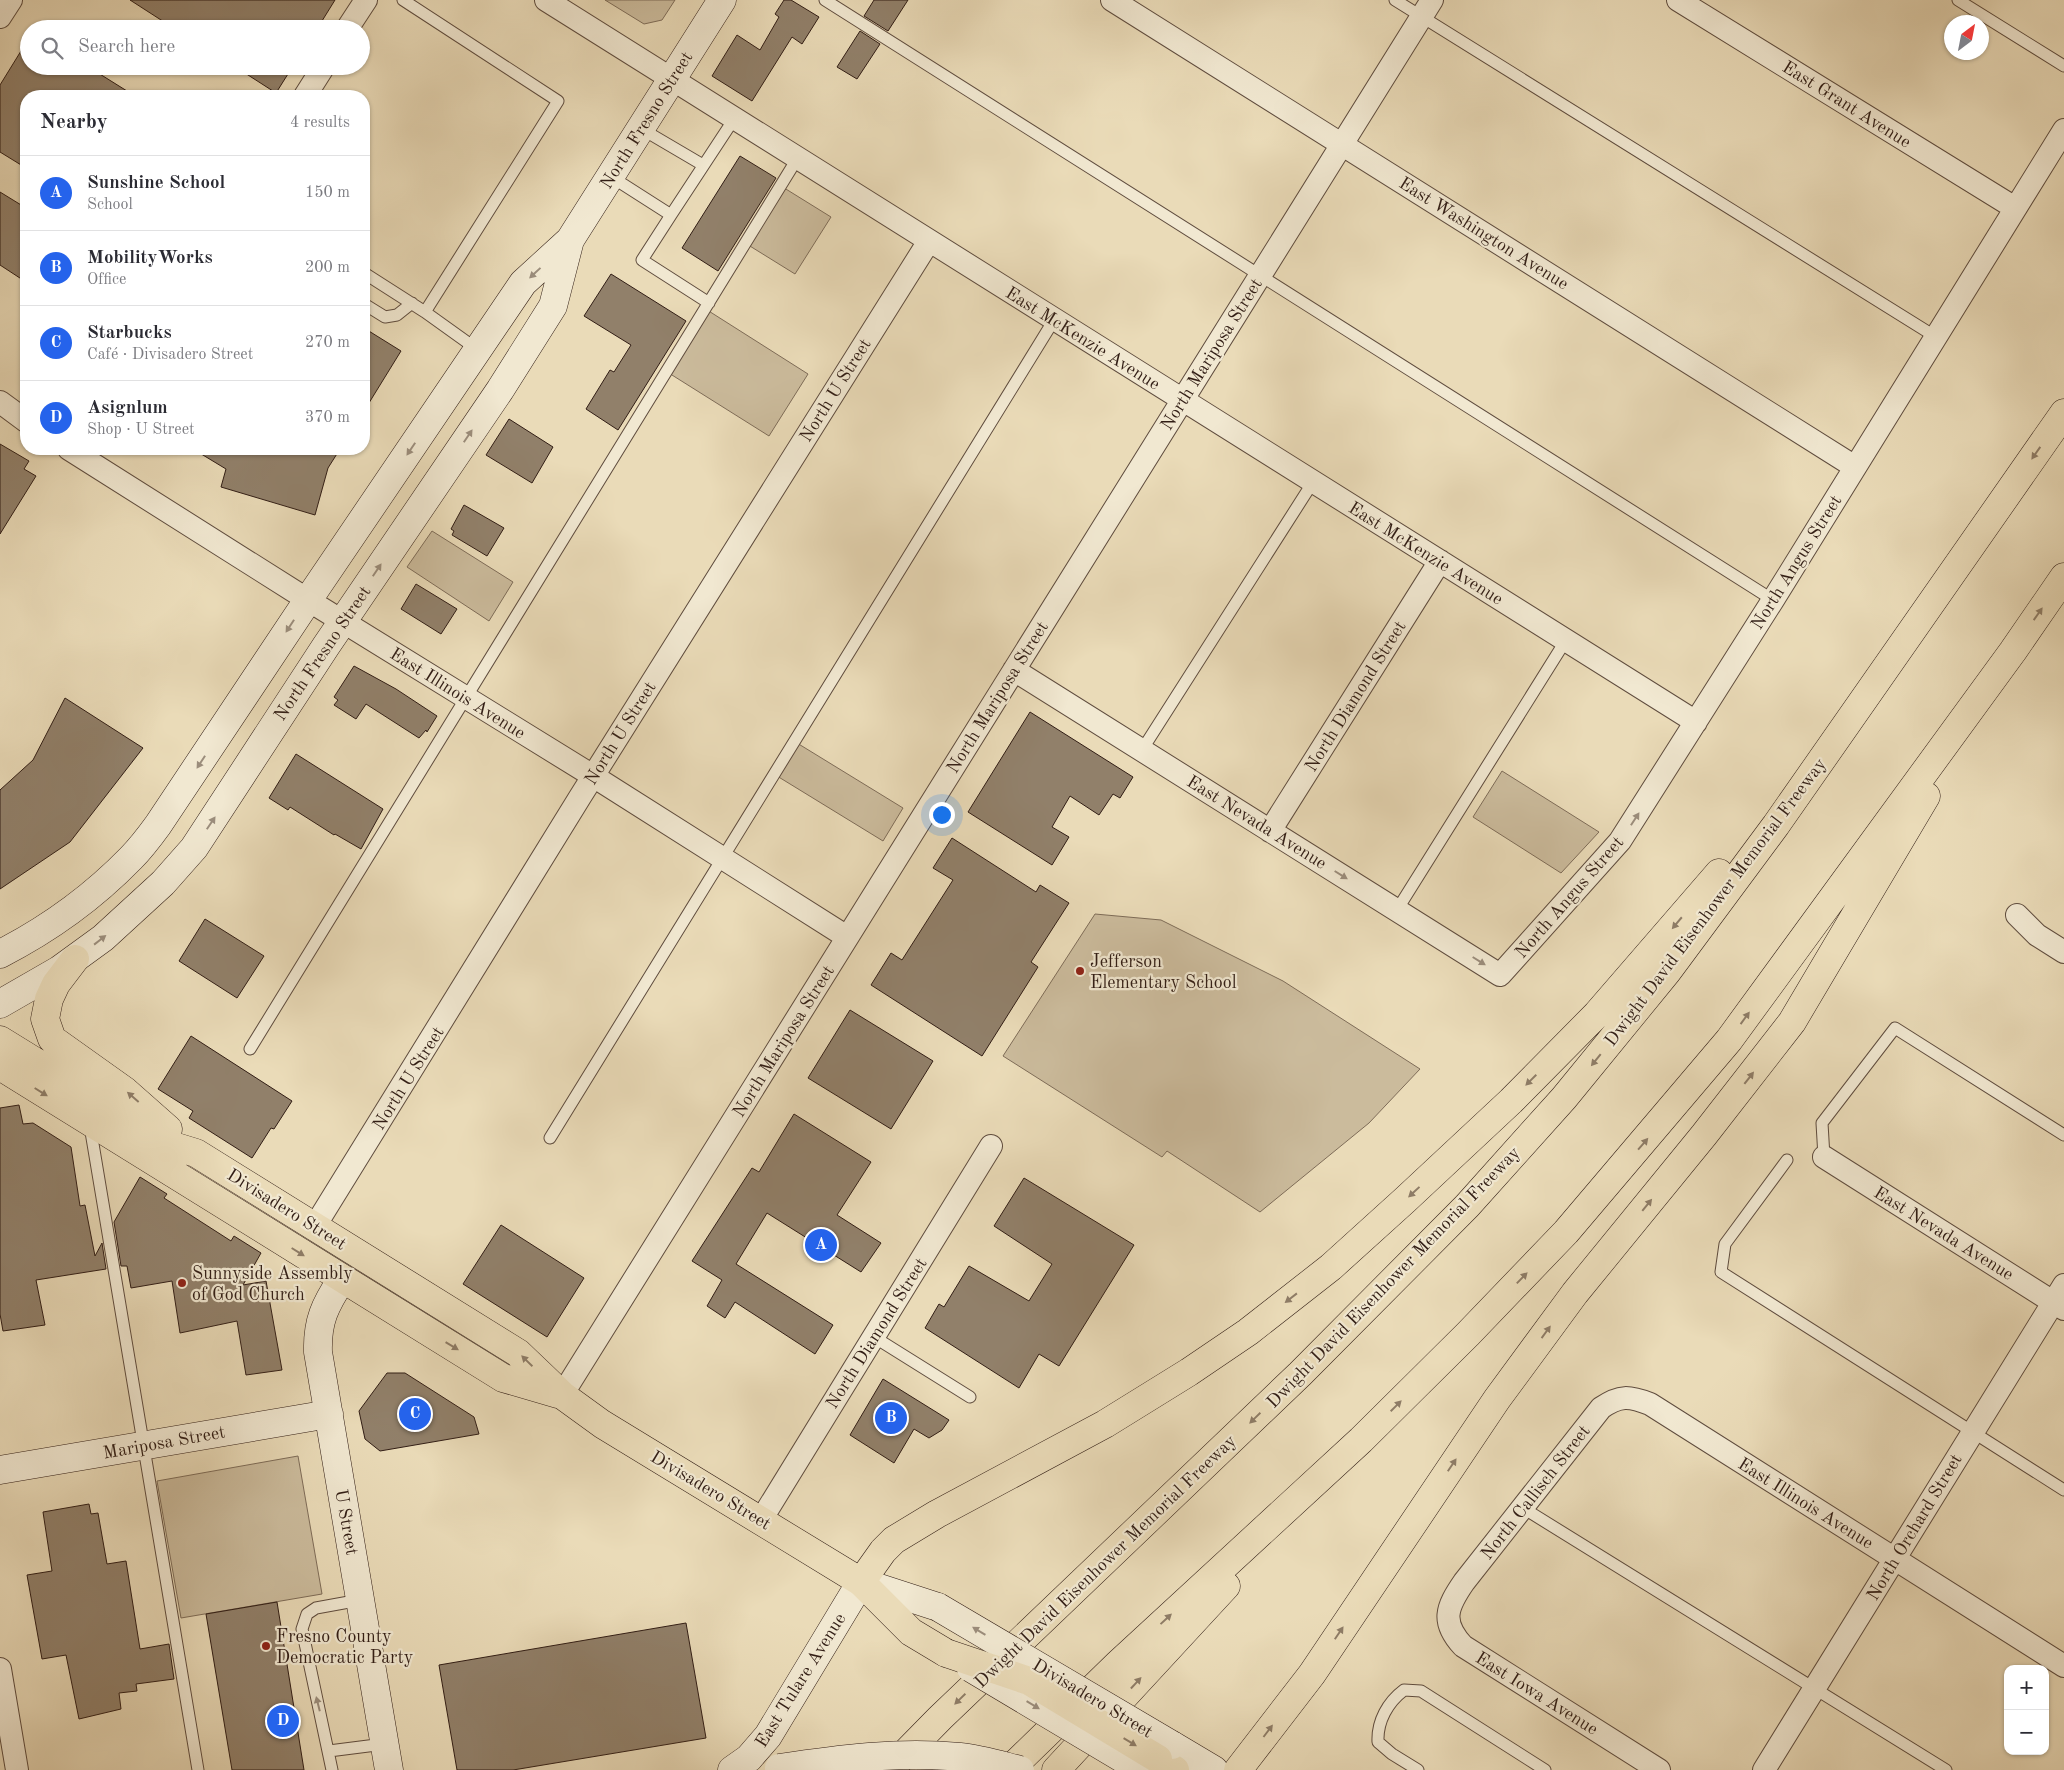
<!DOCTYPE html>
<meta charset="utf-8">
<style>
body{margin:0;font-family:"Old Standard TT",serif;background:#f2f2f3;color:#2b2b33}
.controls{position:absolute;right:15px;bottom:15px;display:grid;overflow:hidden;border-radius:10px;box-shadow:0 1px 4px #0004}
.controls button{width:45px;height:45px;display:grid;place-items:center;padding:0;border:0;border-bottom:1px solid #e1e1e2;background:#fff;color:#2b2b33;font:25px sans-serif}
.compass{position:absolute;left:1944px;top:15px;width:45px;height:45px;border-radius:50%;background:#fff;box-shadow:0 1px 4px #0004;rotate:32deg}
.you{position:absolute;left:941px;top:814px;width:18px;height:18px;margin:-12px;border:4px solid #fff;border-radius:50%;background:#1a73e8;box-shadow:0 0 0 8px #1a73e833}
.badge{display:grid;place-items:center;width:32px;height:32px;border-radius:50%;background:#2563eb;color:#fff;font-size:16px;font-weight:700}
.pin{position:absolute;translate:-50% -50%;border:2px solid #fff;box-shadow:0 1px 5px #0006}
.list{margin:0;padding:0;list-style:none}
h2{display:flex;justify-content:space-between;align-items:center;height:65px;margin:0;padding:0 20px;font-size:21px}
h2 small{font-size:16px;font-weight:400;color:#7c7c81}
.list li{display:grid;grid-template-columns:32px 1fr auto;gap:15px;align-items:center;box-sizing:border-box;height:75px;padding:0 20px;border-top:1px solid #e1e1e2}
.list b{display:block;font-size:19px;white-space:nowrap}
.list p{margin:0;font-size:16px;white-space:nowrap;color:#7c7c81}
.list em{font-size:16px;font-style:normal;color:#7c7c81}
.icon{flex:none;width:28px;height:28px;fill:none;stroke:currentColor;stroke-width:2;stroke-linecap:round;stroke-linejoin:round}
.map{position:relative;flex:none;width:2064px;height:1770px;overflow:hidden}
.search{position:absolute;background:#fff;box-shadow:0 1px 4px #0004;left:20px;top:20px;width:350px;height:55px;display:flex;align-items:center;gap:12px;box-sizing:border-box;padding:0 18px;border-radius:28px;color:#7c7c81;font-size:19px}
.panel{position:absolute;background:#fff;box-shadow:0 1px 4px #0004;left:20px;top:90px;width:350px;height:365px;border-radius:20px}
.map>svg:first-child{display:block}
.grass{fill:#cbbb9c;stroke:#7e6c58}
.building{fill:#91806a;stroke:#311d15}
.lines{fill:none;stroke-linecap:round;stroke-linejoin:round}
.lane-casing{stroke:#5f4c3e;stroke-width:13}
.street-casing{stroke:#5f4c3e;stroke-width:24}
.secondary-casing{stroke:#311d15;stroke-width:29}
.primary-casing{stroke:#311d15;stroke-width:29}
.highway-casing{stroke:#311d15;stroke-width:29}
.lane{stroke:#f1e8d1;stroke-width:11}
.street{stroke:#f1e8d1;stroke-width:22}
.secondary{stroke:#f1e8d1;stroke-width:28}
.primary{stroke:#eadbb8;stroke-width:28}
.highway{stroke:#eadbb8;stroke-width:28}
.secondary-bridge-casing{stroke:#311d15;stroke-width:29;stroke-linecap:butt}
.highway-bridge-casing{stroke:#311d15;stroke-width:29;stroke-linecap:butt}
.secondary-bridge{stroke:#f1e8d1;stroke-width:28}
.highway-bridge{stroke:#eadbb8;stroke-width:28}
.oneway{fill:#9b8d7c}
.oneway2{fill:#8e7c66}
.poi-dot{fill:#8f2418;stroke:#f1e8d1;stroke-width:2}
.labels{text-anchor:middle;stroke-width:4.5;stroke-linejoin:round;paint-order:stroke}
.street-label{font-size:18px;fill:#311d15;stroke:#f1e8d1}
.poi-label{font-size:18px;fill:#311d15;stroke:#f1e8d1;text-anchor:start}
</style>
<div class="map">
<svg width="2064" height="1770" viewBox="0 0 2064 1770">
<rect width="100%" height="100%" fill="#eadbb8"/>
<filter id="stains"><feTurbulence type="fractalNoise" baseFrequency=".004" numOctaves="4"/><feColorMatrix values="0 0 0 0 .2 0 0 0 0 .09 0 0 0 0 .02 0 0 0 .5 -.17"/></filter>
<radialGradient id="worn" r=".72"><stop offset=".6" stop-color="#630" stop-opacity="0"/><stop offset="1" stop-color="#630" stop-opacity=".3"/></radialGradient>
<path class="grass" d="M605,0H675L662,20L644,24Z
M781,186L831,217L795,274L745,243Z
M704,308L808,374L769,436L664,370Z
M432,531L513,582L489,621L407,567Z
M797,743L903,808L883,841L777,776Z
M1502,771L1599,832L1561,873L1473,817Z
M1095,914L1161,920L1283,981L1420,1069L1369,1123L1260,1212L1167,1151L1162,1157L1003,1056Z
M298,1456L322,1594L181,1618L157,1481Z"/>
<path class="building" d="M130,0H335L317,29H175Z
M784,0H791L819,17L802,44L792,37L752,101L712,76L737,35L760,50L779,17L775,14Z
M874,0H908L888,31L864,16Z
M860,31L880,44L857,79L837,67Z
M29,38V66H87L135,96H26V168L0,152V85Z
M234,66H293L276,93Z
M740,156L776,178L718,271L682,248Z
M0,192L26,208V282L0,265Z
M611,274L686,321L618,430L586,409L610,370L614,372L631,345L584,316Z
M364,328L401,351L364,411Z
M509,419L553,447L532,483L486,455Z
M0,444L29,461L24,469L36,476L0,534Z
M193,449H340L328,468L315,515L221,487L226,469Z
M464,505L504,528L487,556L452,535L454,531L451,529Z
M416,584L457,609L441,634L401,609Z
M354,666L396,689L437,716L427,732L426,730L419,738L366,704L356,719L334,705L338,700L334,697Z
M65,698L143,748L70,842L0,889V790L33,760Z
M1030,712L1133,777L1120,798L1113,794L1099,815L1070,796L1052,827L1069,837L1052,865L968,812Z
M296,754L383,809L361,849L335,834L334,835L290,807L288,810L269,798Z
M952,838L1036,892L1040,885L1069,903L1031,962L1038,967L982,1056L871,985L891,953L902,960L953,880L933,868Z
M205,919L264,956L237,998L179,961Z
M850,1010L933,1061L891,1129L808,1078Z
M191,1036L292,1101L274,1129L271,1128L252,1158L189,1118L193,1111L158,1089Z
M19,1105L23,1124L33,1123L71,1147L80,1206L85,1205L95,1256L102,1243L106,1269L36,1280L45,1325L3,1331L0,1314V1108Z
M794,1114L871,1162L837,1215L881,1243L861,1272L767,1213L736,1264L833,1325L815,1354L735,1302L725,1318L707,1306L722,1280L692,1261L752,1168L759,1172Z
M140,1177L167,1194L164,1198L231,1241L234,1236L261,1253L243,1285L266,1281L282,1370L246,1375L237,1321L180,1333L172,1281L131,1288L127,1266H121L114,1222Z
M1024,1178L1134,1245L1059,1366L1039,1354L1019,1388L925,1328L939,1304L944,1307L969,1266L1029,1301L1052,1264L994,1226Z
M501,1225L584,1278L547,1337L463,1284Z
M387,1373H405L474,1417L479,1434L380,1451L365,1439L359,1411Z
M883,1379L949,1420L942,1430L929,1438L914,1429L894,1463L850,1435Z
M89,1504L91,1514L98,1513L107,1564L126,1561L140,1649L169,1644L174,1679L136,1684L137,1691L119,1693L121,1709L79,1719L66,1655L42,1659L27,1575L52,1571L43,1512Z
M277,1602L304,1770H232L206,1614Z
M686,1623L706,1738L513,1770H457L439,1665Z"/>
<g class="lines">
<defs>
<path id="lane" d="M403,0L558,101L425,312
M825,0L1773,600
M1395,0L1936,337
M1958,0L2064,66
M640,128L703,165
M610,176L671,215L734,119
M671,215L642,260L709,303
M364,273L425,312L478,350
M364,304L385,317L397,315L412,303
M1142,750L1313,482
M1397,910L1566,640
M250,1049L797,159
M90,1126L198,1770
M550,1138L1054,320
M1824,1157L1822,1123L1895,1028L2064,1135
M1787,1160L1725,1244L1721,1272L2064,1490
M874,1337L970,1397
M1523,1508L1946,1770
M329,1751L384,1744
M332,1770L302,1629L307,1614L316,1608L360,1600
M1418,1770L1392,1754L1378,1742C1377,1721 1388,1702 1404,1690L1421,1691L1545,1770"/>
<path id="street" d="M546,0L1696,722
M1112,0L1855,467
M1678,0L2015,208
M0,17L11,0
M347,29L366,0
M305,96L324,66
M0,402L26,421
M69,449L308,600L593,776L847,937
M1014,670L1500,975L1620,841L1773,600L2064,130
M1270,831L1440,561
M2017,915L2037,935L2064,952
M1824,1157L2064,1309
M315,1226L580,797L929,241
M562,1395L1432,0
M761,1520L991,1146
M0,1669L17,1770
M1659,1770L1463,1646C1441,1622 1446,1608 1464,1582L1601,1408C1620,1395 1629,1396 1650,1404L2064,1666
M1764,1770L2064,1285"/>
<path id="secondary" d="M0,954C47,930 94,896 131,858C141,848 150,836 158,825L308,600L523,283L570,240L722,0
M0,1004L59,970L103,938L163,883L194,848L326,646L500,390L553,306L570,240
M342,1279C325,1305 317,1321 318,1352L389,1770
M0,1470L329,1414
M1172,1745L1214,1770
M732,1770L749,1758L768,1736L861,1582L938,1607"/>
<path id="primary" d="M75,959L56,984L49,999L45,1019L52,1039L125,1091L168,1129
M0,1040L170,1145L196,1153L518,1353L562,1395L602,1424L861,1582L911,1632L946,1653
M0,1066L503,1378L558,1394"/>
<path id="highway" d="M861,1582L883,1551L894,1540L937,1514L1105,1424L1189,1372L1248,1332L1331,1267L1405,1200L1511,1101L1597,1014L1719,873
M1158,1759L1175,1770
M889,1770L940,1718L1300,1374L1467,1206L1564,1098L1667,972L1776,825L2064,413
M1009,1770L1118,1664L1361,1440L1468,1334L1566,1232L1729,1040L2013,651L2064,577
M1056,1770L1226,1586
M1238,1770L1312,1674L1497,1399L1575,1293L1704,1135L1792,1022L1926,796"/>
</defs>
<use href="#lane" class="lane-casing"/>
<use href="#street" class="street-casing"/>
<use href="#secondary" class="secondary-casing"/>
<use href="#primary" class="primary-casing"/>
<use href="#highway" class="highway-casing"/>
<use href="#lane" class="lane"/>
<use href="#street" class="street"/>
<use href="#secondary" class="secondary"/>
<use href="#primary" class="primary"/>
<use href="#highway" class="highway"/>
<defs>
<path id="secondary-bridge" d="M938,1607L1172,1745
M971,1668L1142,1770
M779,1768C839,1759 899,1751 960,1757C980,1759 1000,1765 1020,1770"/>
<path id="highway-bridge" d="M946,1653L1029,1681L1158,1759"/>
</defs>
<use href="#secondary-bridge" class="secondary-bridge-casing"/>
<use href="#highway-bridge" class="highway-bridge-casing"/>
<use href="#secondary-bridge" class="secondary-bridge"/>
<use href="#highway-bridge" class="highway-bridge"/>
</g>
<defs><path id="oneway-solid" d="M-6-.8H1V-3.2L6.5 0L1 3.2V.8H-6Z" transform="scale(1.25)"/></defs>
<g class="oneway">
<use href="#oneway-solid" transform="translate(535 273) rotate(137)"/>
<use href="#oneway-solid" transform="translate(468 436) rotate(-56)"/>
<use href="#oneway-solid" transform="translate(411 449) rotate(124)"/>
<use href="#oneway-solid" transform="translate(377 570) rotate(-56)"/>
<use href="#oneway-solid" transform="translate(290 626) rotate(123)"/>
<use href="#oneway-solid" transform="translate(201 762) rotate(123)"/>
<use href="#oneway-solid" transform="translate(1635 819) rotate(-57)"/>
<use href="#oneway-solid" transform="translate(211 823) rotate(-56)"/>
<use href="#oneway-solid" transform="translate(1341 875) rotate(32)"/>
<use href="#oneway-solid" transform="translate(100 940) rotate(-38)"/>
<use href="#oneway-solid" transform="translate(1479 961) rotate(32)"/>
<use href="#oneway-solid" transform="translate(979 1631) rotate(-149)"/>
<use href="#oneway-solid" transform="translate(318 1704) rotate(-104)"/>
<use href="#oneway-solid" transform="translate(1033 1705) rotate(31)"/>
</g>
<g class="oneway2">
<use href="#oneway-solid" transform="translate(2036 453) rotate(125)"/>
<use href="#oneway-solid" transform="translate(2038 614) rotate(-55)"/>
<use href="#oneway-solid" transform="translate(1677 923) rotate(130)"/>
<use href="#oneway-solid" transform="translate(1745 1018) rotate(-54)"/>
<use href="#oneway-solid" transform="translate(1596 1060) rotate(129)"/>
<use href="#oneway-solid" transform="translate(1749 1078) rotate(-52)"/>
<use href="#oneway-solid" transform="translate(1531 1080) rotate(135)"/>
<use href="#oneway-solid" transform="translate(41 1092) rotate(32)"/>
<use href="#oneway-solid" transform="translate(133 1097) rotate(-139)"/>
<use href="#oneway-solid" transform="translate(1643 1144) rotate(-49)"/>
<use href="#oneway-solid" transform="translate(1414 1192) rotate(137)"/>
<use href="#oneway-solid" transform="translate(1647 1205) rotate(-51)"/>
<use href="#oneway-solid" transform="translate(298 1252) rotate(32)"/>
<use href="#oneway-solid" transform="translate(1522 1278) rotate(-46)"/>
<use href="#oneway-solid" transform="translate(1291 1298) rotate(142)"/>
<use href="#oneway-solid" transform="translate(1546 1332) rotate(-54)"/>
<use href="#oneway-solid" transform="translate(452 1346) rotate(31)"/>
<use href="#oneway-solid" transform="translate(527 1361) rotate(-136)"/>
<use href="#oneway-solid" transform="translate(1396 1406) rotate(-45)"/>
<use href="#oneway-solid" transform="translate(1255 1418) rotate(136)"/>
<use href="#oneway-solid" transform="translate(1452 1465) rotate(-56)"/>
<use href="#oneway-solid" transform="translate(1166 1619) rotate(-43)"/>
<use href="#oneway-solid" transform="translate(1339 1633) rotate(-56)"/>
<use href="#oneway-solid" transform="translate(1136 1683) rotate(-47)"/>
<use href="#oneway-solid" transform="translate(960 1699) rotate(136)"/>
<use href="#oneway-solid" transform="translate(1268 1731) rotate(-53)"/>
<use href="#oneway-solid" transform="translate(1130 1742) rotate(31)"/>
</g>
<g class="poi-dot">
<circle cx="1080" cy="971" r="5"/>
<circle cx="182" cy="1283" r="5"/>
<circle cx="266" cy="1646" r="5"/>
</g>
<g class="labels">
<g class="street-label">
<text transform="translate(1847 104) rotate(32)" y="6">East Grant Avenue</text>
<text transform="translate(646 120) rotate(-58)" y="6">North Fresno Street</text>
<text transform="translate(1484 233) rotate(32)" y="6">East Washington Avenue</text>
<text transform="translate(1083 338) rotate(32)" y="6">East McKenzie Avenue</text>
<text transform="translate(1211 354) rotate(-58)" y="6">North Mariposa Street</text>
<text transform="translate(835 390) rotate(-58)" y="6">North U Street</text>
<text transform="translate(1426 553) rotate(32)" y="6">East McKenzie Avenue</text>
<text transform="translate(1796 562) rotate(-58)" y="6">North Angus Street</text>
<text transform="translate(322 653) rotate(-56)" y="6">North Fresno Street</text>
<text transform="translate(458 693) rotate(32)" y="6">East Illinois Avenue</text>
<text transform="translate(1355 696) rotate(-58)" y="6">North Diamond Street</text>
<text transform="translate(997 697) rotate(-58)" y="6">North Mariposa Street</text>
<text transform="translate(620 733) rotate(-58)" y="6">North U Street</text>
<text transform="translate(1257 822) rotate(32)" y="6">East Nevada Avenue</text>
<text transform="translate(1569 897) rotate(-49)" y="6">North Angus Street</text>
<text transform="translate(1715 902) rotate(-53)" y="6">Dwight David Eisenhower Memorial Freeway</text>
<text transform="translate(783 1041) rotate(-58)" y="6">North Mariposa Street</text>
<text transform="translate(408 1078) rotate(-58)" y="6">North U Street</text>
<text transform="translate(287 1209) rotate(32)" y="6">Divisadero Street</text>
<text transform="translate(1944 1233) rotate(32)" y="6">East Nevada Avenue</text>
<text transform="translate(1393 1277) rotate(-46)" y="6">Dwight David Eisenhower Memorial Freeway</text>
<text transform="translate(876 1333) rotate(-58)" y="6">North Diamond Street</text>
<text transform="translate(164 1442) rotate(-10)" y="6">Mariposa Street</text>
<text transform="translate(711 1490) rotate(31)" y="6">Divisadero Street</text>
<text transform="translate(1535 1492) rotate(-52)" y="6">North Callisch Street</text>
<text transform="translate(1806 1503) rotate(32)" y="6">East Illinois Avenue</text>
<text transform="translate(347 1522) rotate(80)" y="6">U Street</text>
<text transform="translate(1914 1527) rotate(-59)" y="6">North Orchard Street</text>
<text transform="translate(1105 1561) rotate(-44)" y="6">Dwight David Eisenhower Memorial Freeway</text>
<text transform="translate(800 1680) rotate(-58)" y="6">East Tulare Avenue</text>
<text transform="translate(1537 1693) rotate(32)" y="6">East Iowa Avenue</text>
<text transform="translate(1093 1698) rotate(31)" y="6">Divisadero Street</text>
</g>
<g class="poi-label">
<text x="1090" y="967">Jefferson<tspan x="1090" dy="21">Elementary School</tspan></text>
<text x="192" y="1279">Sunnyside Assembly<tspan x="192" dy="21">of God Church</tspan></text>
<text x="276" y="1642">Fresno County<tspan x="276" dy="21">Democratic Party</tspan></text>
</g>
</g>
<rect width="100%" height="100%" filter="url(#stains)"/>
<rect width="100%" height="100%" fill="url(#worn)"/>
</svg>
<div class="controls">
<button>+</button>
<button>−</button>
</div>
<svg class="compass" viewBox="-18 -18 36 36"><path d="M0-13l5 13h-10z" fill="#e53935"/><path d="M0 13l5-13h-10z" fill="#7c7c81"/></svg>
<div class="you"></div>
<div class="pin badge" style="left:821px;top:1245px">A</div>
<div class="pin badge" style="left:891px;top:1418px">B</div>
<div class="pin badge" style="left:415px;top:1414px">C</div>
<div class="pin badge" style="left:283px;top:1721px">D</div>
<div class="search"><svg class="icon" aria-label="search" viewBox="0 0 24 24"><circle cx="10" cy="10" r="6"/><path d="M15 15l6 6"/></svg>Search here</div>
<section class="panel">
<h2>Nearby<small>4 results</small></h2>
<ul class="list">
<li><span class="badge">A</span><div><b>Sunshine School</b><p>School</p></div><em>150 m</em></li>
<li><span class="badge">B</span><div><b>MobilityWorks</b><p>Office</p></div><em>200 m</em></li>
<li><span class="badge">C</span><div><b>Starbucks</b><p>Café · Divisadero Street</p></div><em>270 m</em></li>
<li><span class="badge">D</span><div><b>Asignlum</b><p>Shop · U Street</p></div><em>370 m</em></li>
</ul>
</section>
</div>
